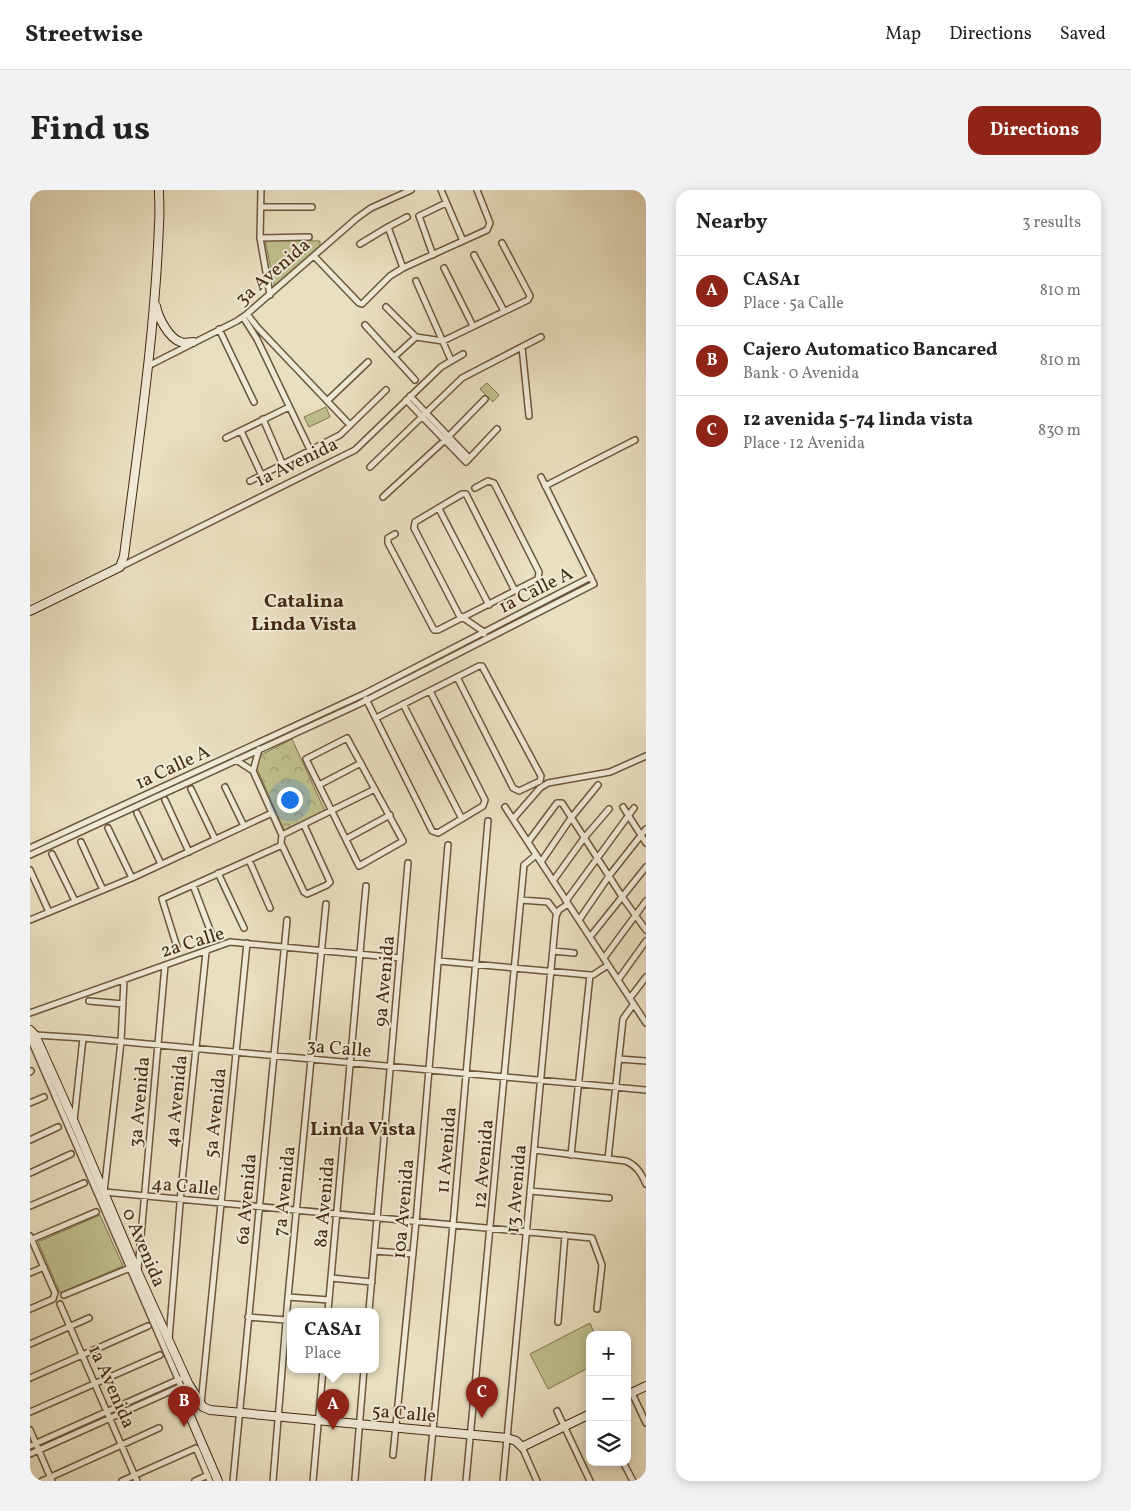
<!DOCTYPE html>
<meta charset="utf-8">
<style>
body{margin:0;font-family:Vollkorn,serif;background:#f2f2f2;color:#222}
.controls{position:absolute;right:15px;bottom:15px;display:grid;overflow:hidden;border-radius:10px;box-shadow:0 2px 12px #0003}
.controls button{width:45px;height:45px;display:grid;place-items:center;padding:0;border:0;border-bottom:1px solid #e0e0e0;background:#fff;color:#222;font:25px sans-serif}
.you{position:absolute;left:259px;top:609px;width:18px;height:18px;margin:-12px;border:4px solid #fff;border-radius:50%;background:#1a73e8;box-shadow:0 0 0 8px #1a73e833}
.badge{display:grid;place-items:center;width:32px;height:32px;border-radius:50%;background:#8f2418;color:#fff;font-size:16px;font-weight:700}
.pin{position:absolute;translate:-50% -41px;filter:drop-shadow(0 1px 2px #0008)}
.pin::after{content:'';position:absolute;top:26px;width:18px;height:15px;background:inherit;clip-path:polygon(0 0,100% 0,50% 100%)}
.popup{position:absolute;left:257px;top:1118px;width:92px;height:65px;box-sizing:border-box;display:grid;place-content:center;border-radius:10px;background:#fff;filter:drop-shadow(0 1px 4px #0005);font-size:16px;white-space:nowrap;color:#767676}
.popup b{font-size:19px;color:#222}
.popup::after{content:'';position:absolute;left:50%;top:100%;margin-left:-10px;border:10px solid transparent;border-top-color:#fff}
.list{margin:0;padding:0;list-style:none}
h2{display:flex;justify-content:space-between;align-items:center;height:65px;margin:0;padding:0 20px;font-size:21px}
h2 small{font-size:16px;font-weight:400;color:#767676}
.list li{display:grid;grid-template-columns:32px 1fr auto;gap:15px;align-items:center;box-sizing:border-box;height:70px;padding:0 20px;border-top:1px solid #e0e0e0}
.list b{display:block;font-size:19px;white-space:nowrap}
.list p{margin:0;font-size:16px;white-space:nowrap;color:#767676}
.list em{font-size:16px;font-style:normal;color:#767676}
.icon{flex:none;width:28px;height:28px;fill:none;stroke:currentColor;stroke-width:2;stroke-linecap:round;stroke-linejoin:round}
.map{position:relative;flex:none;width:616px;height:1291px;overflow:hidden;border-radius:15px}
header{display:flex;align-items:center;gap:30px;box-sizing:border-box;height:70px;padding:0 25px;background:#fff;border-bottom:1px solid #e0e0e0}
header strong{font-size:24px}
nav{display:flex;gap:28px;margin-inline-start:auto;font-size:18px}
.intro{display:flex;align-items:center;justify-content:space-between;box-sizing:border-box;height:120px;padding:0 30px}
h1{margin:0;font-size:35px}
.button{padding:12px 22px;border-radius:15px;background:#8f2418;color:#fff;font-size:18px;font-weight:700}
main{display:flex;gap:30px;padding:0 30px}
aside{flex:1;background:#fff;border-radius:15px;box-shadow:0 2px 12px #0003}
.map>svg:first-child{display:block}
.green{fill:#bec08d;stroke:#80754e}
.park{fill:url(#park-crowns);stroke:#80754e}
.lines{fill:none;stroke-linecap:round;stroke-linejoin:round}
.street-casing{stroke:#6c573c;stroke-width:8}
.secondary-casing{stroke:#422a10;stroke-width:10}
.street{stroke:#f1ead7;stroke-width:5}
.secondary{stroke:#f1ead7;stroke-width:8}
.labels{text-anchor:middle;stroke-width:4;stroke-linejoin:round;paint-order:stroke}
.street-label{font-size:19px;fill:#422a10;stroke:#f1ead7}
.neighbourhood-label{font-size:20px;font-weight:bold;fill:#422a10;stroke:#f1ead7}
</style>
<header>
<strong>Streetwise</strong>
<nav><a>Map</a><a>Directions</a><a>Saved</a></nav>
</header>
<div class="intro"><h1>Find us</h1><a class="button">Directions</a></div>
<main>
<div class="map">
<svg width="616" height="1291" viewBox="0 0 616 1291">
<defs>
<pattern id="park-crowns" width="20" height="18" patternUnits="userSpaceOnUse" patternTransform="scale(1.25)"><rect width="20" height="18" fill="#bec08d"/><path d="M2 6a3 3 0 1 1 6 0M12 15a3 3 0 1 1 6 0" fill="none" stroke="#9c9c72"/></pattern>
</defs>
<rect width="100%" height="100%" fill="#e9dfc1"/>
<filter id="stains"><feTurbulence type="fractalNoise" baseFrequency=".004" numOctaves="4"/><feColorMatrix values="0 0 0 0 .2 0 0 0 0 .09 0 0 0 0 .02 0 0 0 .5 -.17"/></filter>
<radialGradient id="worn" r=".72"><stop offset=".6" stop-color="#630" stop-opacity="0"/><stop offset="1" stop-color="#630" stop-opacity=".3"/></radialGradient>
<path class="green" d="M235,50L290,51V56L245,99Z
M457,193L469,205L463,212L450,199Z
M296,217L300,227L279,237L274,227Z
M70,1025L93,1076L30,1103L8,1052Z
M560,1133L565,1145H560V1177L518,1199L500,1164Z"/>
<path class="park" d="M262,549L295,621L255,642L225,574L229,566Z"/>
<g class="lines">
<defs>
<path id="street" d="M231,0L230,48L240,105
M411,0L433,51
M231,17H282
M358,37L377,27
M230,48L279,47
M330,54L358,37L373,78
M403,65L389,26L416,13
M444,65L474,121
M284,66L329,113L332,114L360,86L373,78L457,40L460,33L447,0
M414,78L443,136
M386,91L421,170
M356,117L386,147L413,151L498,110L500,106L498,102L472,53
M217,124L228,138L320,235
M213,127L227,149L281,262
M335,135L385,190
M189,139L224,212
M492,157L499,226
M364,167L386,147
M118,176L207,131L217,124L327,28L341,18L381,0
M380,206L439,268
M376,210L436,272L467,239
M297,211L338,172
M233,229L253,275
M211,241L232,286
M196,248L259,217
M340,277L432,188L511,147
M220,291L310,245L356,200
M515,296L605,250
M353,307L415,250L455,209
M409,319L459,415
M365,344L358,348V353L404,440H408L508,389L509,382L464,293L458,291L445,298
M90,377L325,260L411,177L433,164
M454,444V442L429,425L384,338L385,332L432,304H436L485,401
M336,509L402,641L408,643L453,616L455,610L400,501
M373,514L432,629
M346,528L449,476H452L511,586L510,591L489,601L483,598L427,487
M317,548L373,651L329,676L276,569Z
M206,570L223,581L252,645L251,653L274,702L277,704L297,695L300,692L274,635
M223,581L229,559
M289,595L331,573
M195,597L214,636
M161,599L185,649
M135,610L159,662
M475,617L616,833
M593,617L616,653
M107,623L131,674
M483,629L510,598L518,593L580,582L616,566
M78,638L102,688
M252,645L345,599
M316,649L360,625
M51,652L73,700
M498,652L527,613H532L593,708L616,740
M0,658L334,504L561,387
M22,664L45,711
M0,665L329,514L564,394L511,287
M219,670L240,718
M511,672L541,628L568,595
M0,680L19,722
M188,683L214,738
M523,691L554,648L579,619
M163,695L183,748
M491,710L518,712L527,724
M536,711L604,618
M0,730L102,688L242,623
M549,730L579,686L616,639
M560,747L616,677
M147,757L132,709L252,655
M523,761L544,763
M574,768L616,711
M409,771L560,785H563L578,775
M94,790L91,852L74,1002L562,1048L572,1075L567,1119
M588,790L616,751
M600,808L616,787
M59,811L93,814
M0,823L200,752L370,768
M0,847L5,845L53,848L616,900
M0,848L151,1196
M589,869L616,871
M0,882L1,881
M0,913L14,907
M44,931L53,848
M0,950L28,937
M504,960L596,971C607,976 611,983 616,994
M541,965L560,785
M578,969L593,829L603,815
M0,983L41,964
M500,1001L579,1008
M0,1016L54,993
M0,1046L25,1103L23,1109L0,1119
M0,1050L66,1022
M345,1061L383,1064
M108,1080L135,775
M0,1083L14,1077
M301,1088L342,1092
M34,1105L100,1078
M258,1107L299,1110
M30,1114L107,1291
M298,1121L336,696
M339,1121L378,673
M218,1127L256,1130
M528,1132L535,1045
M139,1149L151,1001L176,762
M0,1154L59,1128
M0,1188L118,1136
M602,1203L616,1233
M171,1214L217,753
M527,1221L560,1291
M0,1222L130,1165
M0,1240L22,1291
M0,1256L150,1189
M492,1257L507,1291
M0,1264L152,1196
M363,1265L386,1032L418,655
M593,1272L603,1291
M325,1289L334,1179
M12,1291L129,1238
M92,1291L166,1258L180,1291
M165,1291L178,1285
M203,1291L257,730
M243,1291L258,1107L296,714
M283,1291L293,1179
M398,1291L423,1035L458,631
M436,1291L494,675L506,665
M473,1291L526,726L529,720L538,714"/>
<path id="secondary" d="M126,116C128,127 139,149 151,152C155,154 159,152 163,152
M0,421L90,377L94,366C108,256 125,145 129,34C130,23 129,11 129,0
M0,840L5,845L44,932L108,1083L158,1193L157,1219L188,1291
M158,1193L173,1217L180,1220L477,1248L486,1251L492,1257L560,1224
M597,1205L616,1196"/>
</defs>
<use href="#street" class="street-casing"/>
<use href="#secondary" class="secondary-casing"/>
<use href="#street" class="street"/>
<use href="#secondary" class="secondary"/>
</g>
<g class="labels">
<g class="street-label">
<text transform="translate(242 81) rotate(-41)" y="7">3a Avenida</text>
<text transform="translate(266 271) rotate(-26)" y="7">1a Avenida</text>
<text transform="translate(505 399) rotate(-27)" y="7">1a Calle A</text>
<text transform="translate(142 576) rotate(-25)" y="7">1a Calle A</text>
<text transform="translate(162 751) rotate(-17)" y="7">2a Calle</text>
<text transform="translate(353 791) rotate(-85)" y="7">9a Avenida</text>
<text transform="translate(309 857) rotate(5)" y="7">3a Calle</text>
<text transform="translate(145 911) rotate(-84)" y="7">4a Avenida</text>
<text transform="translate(108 912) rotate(-85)" y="7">3a Avenida</text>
<text transform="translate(184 923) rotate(-84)" y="7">5a Avenida</text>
<text transform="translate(415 960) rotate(-85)" y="7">11 Avenida</text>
<text transform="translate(452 974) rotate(-85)" y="7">12 Avenida</text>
<text transform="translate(155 995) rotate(5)" y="7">4a Calle</text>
<text transform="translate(485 999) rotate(-85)" y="7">13 Avenida</text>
<text transform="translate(253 1001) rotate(-84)" y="7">7a Avenida</text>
<text transform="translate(215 1009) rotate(-85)" y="7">6a Avenida</text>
<text transform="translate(293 1012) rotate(-85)" y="7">8a Avenida</text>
<text transform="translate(372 1019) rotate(-85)" y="7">10a Avenida</text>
<text transform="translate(115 1057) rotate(67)" y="7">0 Avenida</text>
<text transform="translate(83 1196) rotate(66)" y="7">1a Avenida</text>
<text transform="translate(374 1222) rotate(5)" y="7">5a Calle</text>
</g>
<g class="neighbourhood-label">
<text x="274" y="417">Catalina<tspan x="274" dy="23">Linda Vista</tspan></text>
<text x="333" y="945">Linda Vista</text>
</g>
</g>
<rect width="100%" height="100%" filter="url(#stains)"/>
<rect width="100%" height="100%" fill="url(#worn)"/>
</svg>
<div class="controls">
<button>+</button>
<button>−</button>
<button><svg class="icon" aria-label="layers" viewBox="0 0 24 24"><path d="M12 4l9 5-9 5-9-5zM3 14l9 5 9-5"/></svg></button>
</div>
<div class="you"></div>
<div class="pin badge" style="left:303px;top:1240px">A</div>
<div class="popup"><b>CASA1</b>Place</div>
<div class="pin badge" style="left:154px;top:1237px">B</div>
<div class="pin badge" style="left:452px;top:1228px">C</div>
</div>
<aside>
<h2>Nearby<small>3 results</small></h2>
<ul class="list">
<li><span class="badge">A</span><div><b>CASA1</b><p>Place · 5a Calle</p></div><em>810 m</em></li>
<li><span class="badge">B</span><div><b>Cajero Automatico Bancared</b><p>Bank · 0 Avenida</p></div><em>810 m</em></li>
<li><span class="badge">C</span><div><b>12 avenida 5-74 linda vista</b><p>Place · 12 Avenida</p></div><em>830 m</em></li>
</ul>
</aside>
</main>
